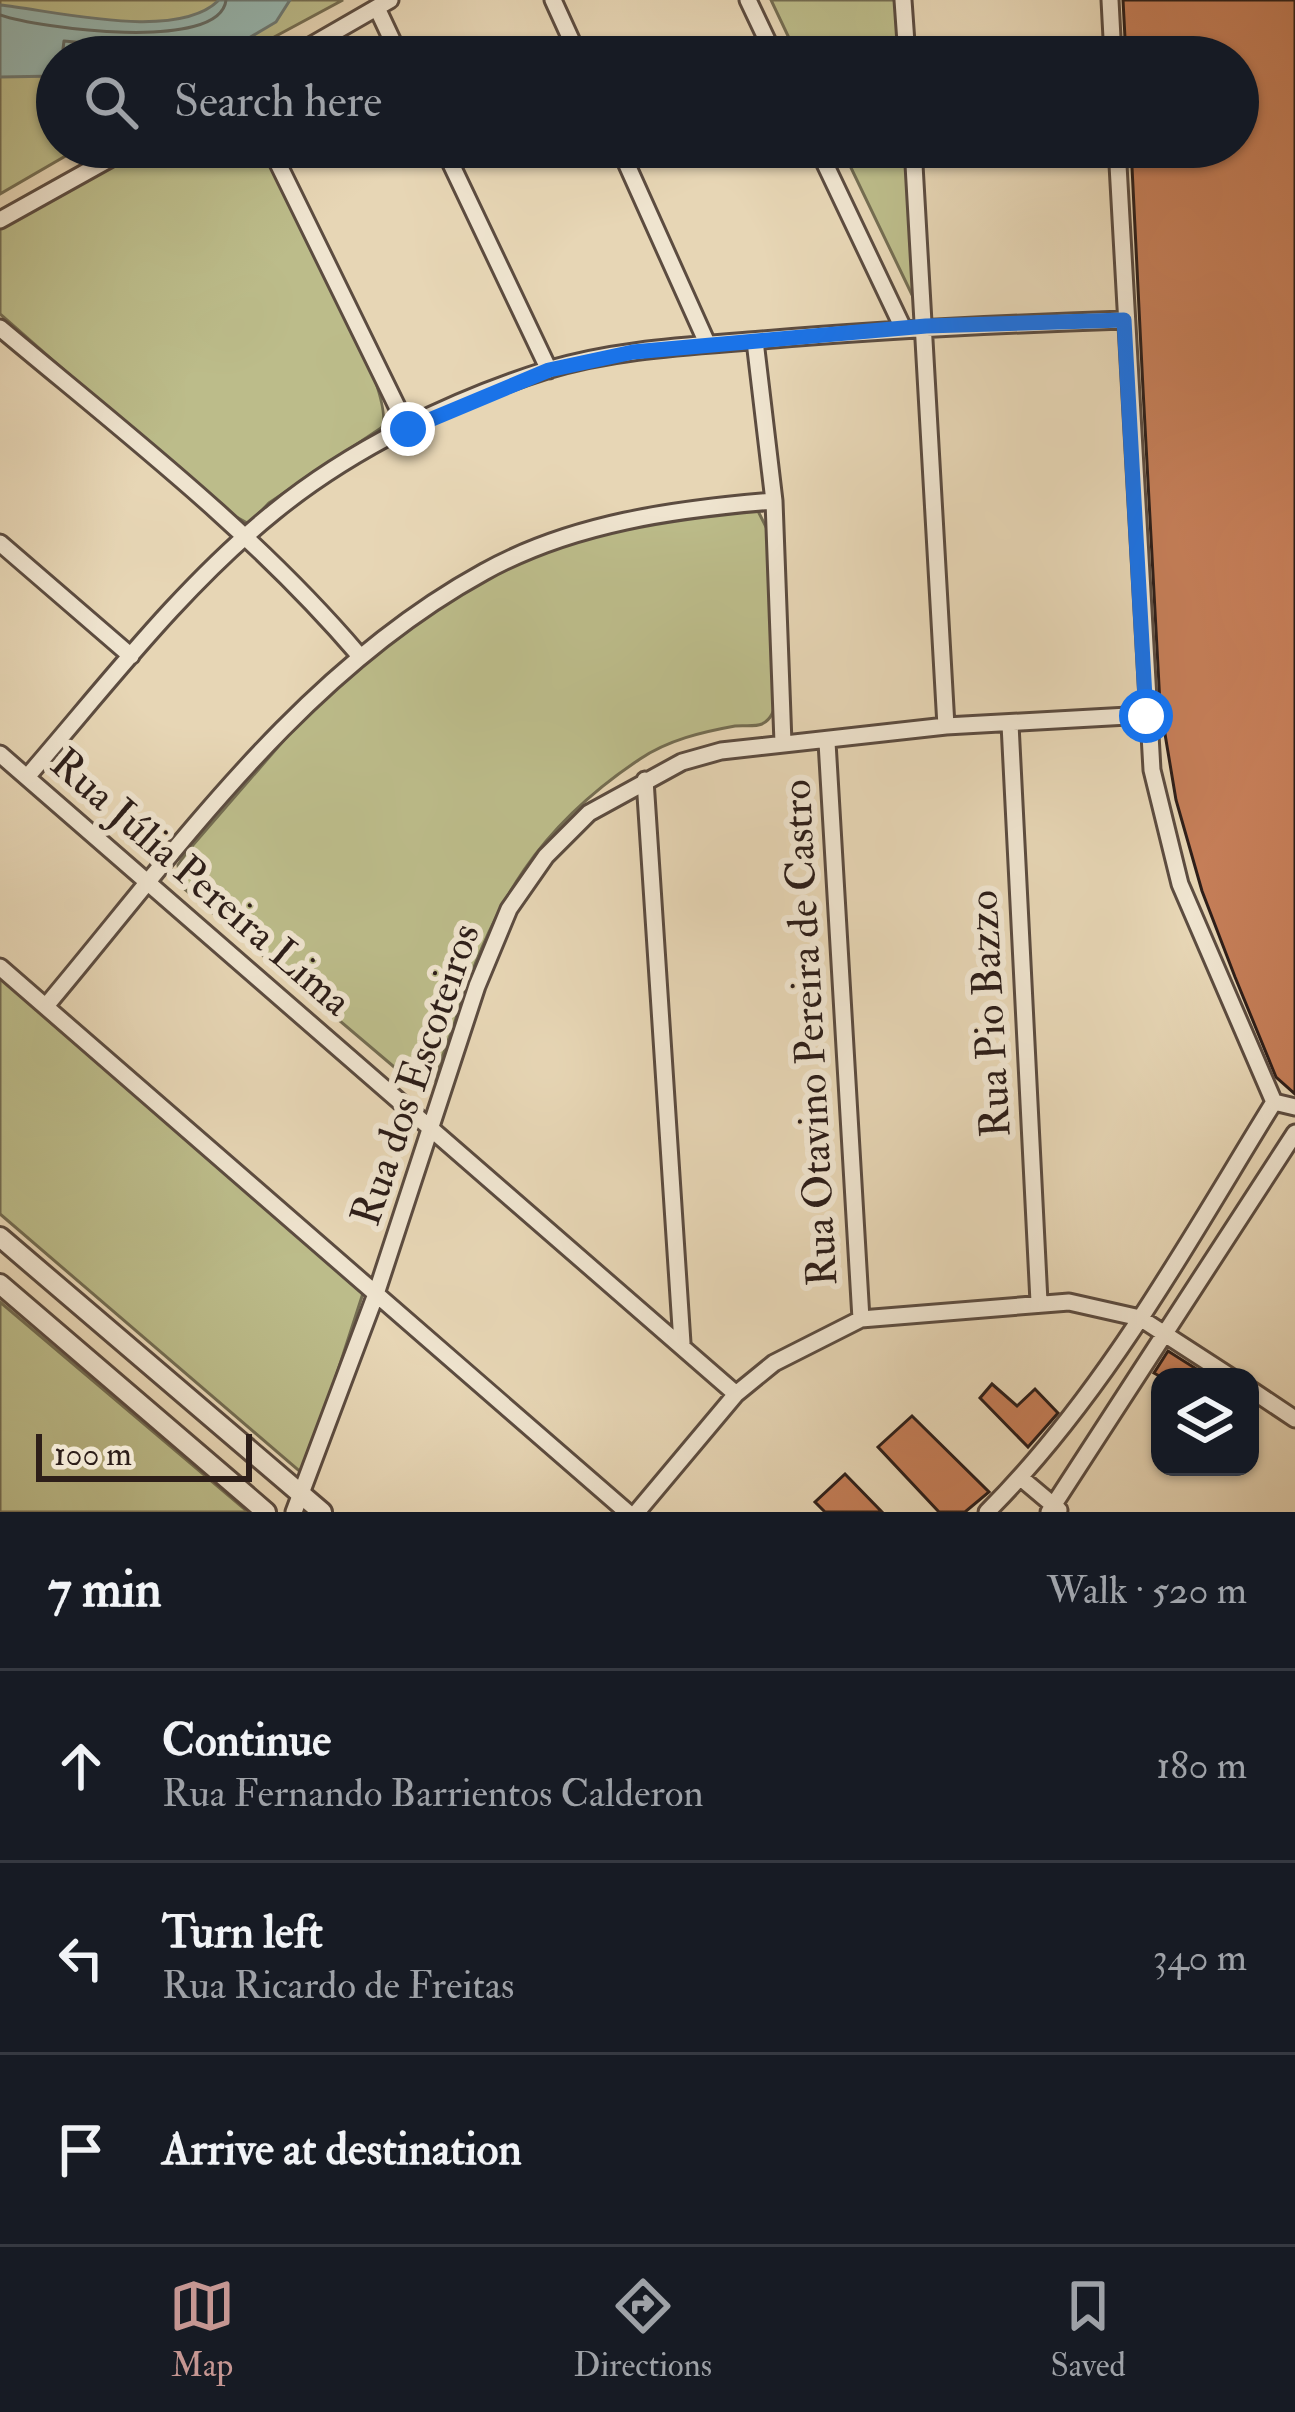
<!DOCTYPE html>
<meta charset="utf-8">
<style>
body{margin:0;font-family:"IM FELL Double Pica",serif;background:#242831;color:#f1f3f6}
.controls{position:absolute;right:36px;bottom:36px;display:grid;overflow:hidden;border-radius:24px;box-shadow:0 3px 9px #0004}
.controls button{width:108px;height:108px;display:grid;place-items:center;padding:0;border:0;border-bottom:3px solid #363941;background:#171b24;color:#f1f3f6;font:60px sans-serif}
.scale{position:absolute;left:36px;bottom:30px;width:216px;box-sizing:border-box;padding-left:12px;border:6px solid #2d1e19;border-top:0;font-size:33px;line-height:42px;white-space:nowrap;color:#2d1e19;-webkit-text-stroke:9px #efe4cf;paint-order:stroke}
.stop{position:absolute;width:36px;height:36px;margin:-27px;border:9px solid #1a73e8;border-radius:50%;background:#fff}
.stop.end{background:#1a73e8;border-color:#fff;box-shadow:0 3px 12px #0008}
.list{margin:0;padding:0;list-style:none}
h2{display:flex;justify-content:space-between;align-items:center;height:156px;margin:0;padding:0 48px;font-size:51px}
h2 small{font-size:39px;font-weight:400;color:#9ea1a6}
.list li{display:grid;grid-template-columns:78px 1fr auto;gap:36px;align-items:center;box-sizing:border-box;height:192px;padding:0 48px;border-top:3px solid #363941}
.list b{display:block;font-size:45px;white-space:nowrap}
.list p{margin:0;font-size:39px;white-space:nowrap;color:#9ea1a6}
.list em{font-size:39px;font-style:normal;color:#9ea1a6}
.icon{flex:none;width:66px;height:66px;fill:none;stroke:currentColor;stroke-width:2;stroke-linecap:round;stroke-linejoin:round}
.map{position:relative;flex:none;width:1295px;height:1512px;overflow:hidden}
.search{position:absolute;background:#171b24;box-shadow:0 3px 9px #0004;left:36px;right:36px;top:36px;height:132px;display:flex;align-items:center;gap:30px;box-sizing:border-box;padding:0 42px;border-radius:66px;color:#9ea1a6;font-size:45px}
.sheet{height:732px;background:#171b24}
nav{display:flex;justify-content:space-around;align-items:center;box-sizing:border-box;height:168px;border-top:3px solid #363941;background:#171b24;font-size:33px;color:#9ea1a6}
nav a{display:grid;justify-items:center;gap:6px}
nav .on{color:#c59692}
.map>svg:first-child{display:block}
.green{fill:#bcbc8a;stroke:#746d52;stroke-width:3}
.water{fill:#97b8b2;stroke:#6d7a75;stroke-width:3}
.lines{fill:none;stroke-linecap:round;stroke-linejoin:round}
.shore{stroke:#626b66;stroke-width:3}
.building{fill:#c57e58;stroke:#2d1e19;stroke-width:3}
.minor-casing{stroke:#5c4c40;stroke-width:21}
.tertiary-casing{stroke:#5c4c40;stroke-width:24}
.minor{stroke:#efe4cf;stroke-width:15}
.tertiary{stroke:#efe4cf;stroke-width:18}
.route{stroke:#1a73e8;stroke-width:15}
.labels{text-anchor:middle;stroke-width:12;stroke-linejoin:round;paint-order:stroke}
.street-label{font-size:42px;fill:#2d1e19;stroke:#efe4cf}
</style>
<div class="map">
<svg width="1295" height="1512" viewBox="0 0 1295 1512">
<rect width="100%" height="100%" fill="#e7d6b5"/>
<filter id="stains"><feTurbulence type="fractalNoise" baseFrequency=".00167" numOctaves="4"/><feColorMatrix values="0 0 0 0 .2 0 0 0 0 .09 0 0 0 0 .02 0 0 0 .5 -.17"/></filter>
<radialGradient id="worn" r=".72"><stop offset=".6" stop-color="#630" stop-opacity="0"/><stop offset="1" stop-color="#630" stop-opacity=".3"/></radialGradient>
<path class="green" d="M0,0H343L237,57H57V147H81L0,194Z
M771,0H896L899,57H798Z
M139,147H267C286,186 402,403 381,428L269,503L249,524L222,509L0,314V225Z
M841,147H905L915,301Z
M757,509L767,529L776,701C774,710 772,719 762,724C755,727 743,725 735,726C702,732 668,740 640,759C539,826 493,902 457,1015C451,1036 441,1055 437,1077L428,1086L413,1083L181,886L178,865L186,853L317,702L363,658L488,572L636,519Z
M0,963L366,1284L304,1475L0,1214Z
M0,1302L248,1512H0Z"/>
<path class="water" d="M219,0H290L276,22L217,57H57V76L0,77V5C56,11 178,42 219,0Z"/>
<g class="lines">
<path class="shore" d="M0,15C37,28 220,53 226,0
M74,57L63,49L64,41L161,50L195,44L200,57"/>
</g>
<path class="building" d="M1123,0H1295V1094L1276,1077L1235,977L1202,891L1176,800L1160,704L1143,389L1131,147H1238V57H1126Z
M1168,1351L1209,1377H1161L1154,1373Z
M992,1384L1017,1406L1035,1389L1058,1413L1028,1447L980,1398Z
M912,1416L989,1492L965,1512H939L878,1447Z
M845,1474L882,1512H825L815,1502Z"/>
<g class="lines">
<defs>
<path id="minor" d="M553,0L579,57
M748,0L775,57
M903,0L907,57
M1110,0L1113,57
M377,8L400,57
M291,57L390,0
M270,147L408,429
M443,147L549,370
M619,147L707,343
M817,147L903,328
M913,147L946,726
M1117,147L1152,770L1180,884L1274,1102
M0,220L131,147
M0,328C124,432 253,531 358,654
M755,341L774,501L783,743
M0,543L131,656
M1010,724L1039,1302
M827,742L861,1319
M0,754L736,1394
M27,777C105,687 181,587 274,512C351,449 452,400 547,370C616,349 690,346 762,340C883,330 1003,324 1124,320
M645,780L682,1343
M0,967L627,1512
M46,1006C178,849 300,673 484,572C572,523 676,509 774,501
M1274,1102L1295,1107
M1250,1389L1295,1419
M1021,1478L1059,1510
M294,1512L376,1294L477,986L509,909L546,856L589,813L682,762L721,751L946,726L1146,715
M637,1512L736,1394L774,1363L861,1319L1069,1302L1140,1318L1231,1377
M987,1512C1105,1394 1187,1243 1274,1102
M1049,1512L1295,1133"/>
<path id="tertiary" d="M0,1237L322,1512
M0,1284L266,1512"/>
</defs>
<use href="#minor" class="minor-casing"/>
<use href="#tertiary" class="tertiary-casing"/>
<use href="#minor" class="minor"/>
<use href="#tertiary" class="tertiary"/>
</g>
<g class="lines">
<path class="route" d="M408,429L549,370L633,352L926,326L1124,320L1146,716"/>
</g>
<g class="labels">
<g class="street-label">
<text transform="translate(202 881) rotate(41)" y="15">Rua Júlia Pereira Lima</text>
<text transform="translate(988 1014) rotate(-93)" y="15">Rua Pio Bazzo</text>
<text transform="translate(808 1033) rotate(-93)" y="15">Rua Otavino Pereira de Castro</text>
<text transform="translate(414 1074) rotate(-71)" y="15">Rua dos Escoteiros</text>
</g>
</g>
<rect width="100%" height="100%" filter="url(#stains)"/>
<rect width="100%" height="100%" fill="url(#worn)"/>
</svg>
<div class="controls">
<button><svg class="icon" aria-label="layers" viewBox="0 0 24 24"><path d="M12 4l9 5-9 5-9-5zM3 14l9 5 9-5"/></svg></button>
</div>
<div class="scale">100 m</div>
<div class="stop" style="left:1146px;top:716px"></div>
<div class="stop end" style="left:408px;top:429px"></div>
<div class="search"><svg class="icon" aria-label="search" viewBox="0 0 24 24"><circle cx="10" cy="10" r="6"/><path d="M15 15l6 6"/></svg>Search here</div>
</div>
<section class="sheet">
<h2>7 min<small>Walk · 520 m</small></h2>
<ul class="list">
<li><svg class="icon" aria-label="ahead" viewBox="0 0 24 24"><path d="M12 20V5M6 11l6-6 6 6"/></svg><div><b>Continue</b><p>Rua Fernando Barrientos Calderon</p></div><em>180 m</em></li>
<li><svg class="icon" aria-label="left" viewBox="0 0 24 24"><path d="M17 20v-9H6M10 6l-5 5 5 5"/></svg><div><b>Turn left</b><p>Rua Ricardo de Freitas</p></div><em>340 m</em></li>
<li><svg class="icon" aria-label="arrive" viewBox="0 0 24 24"><path d="M6 21V4h12l-3 4 3 4H6"/></svg><div><b>Arrive at destination</b></div></li>
</ul>
</section>
<nav>
<a class="on"><svg class="icon" aria-label="map" viewBox="0 0 24 24"><path d="M3 6l6-2 6 2 6-2v14l-6 2-6-2-6 2zM9 4v14M15 6v14"/></svg>Map</a>
<a><svg class="icon" aria-label="directions" viewBox="0 0 24 24"><path d="M12 3l9 9-9 9-9-9zM9 14v-3h6M13 9l2 2-2 2"/></svg>Directions</a>
<a><svg class="icon" aria-label="saved" viewBox="0 0 24 24"><path d="M7 4h10v16l-5-4-5 4z"/></svg>Saved</a>
</nav>
